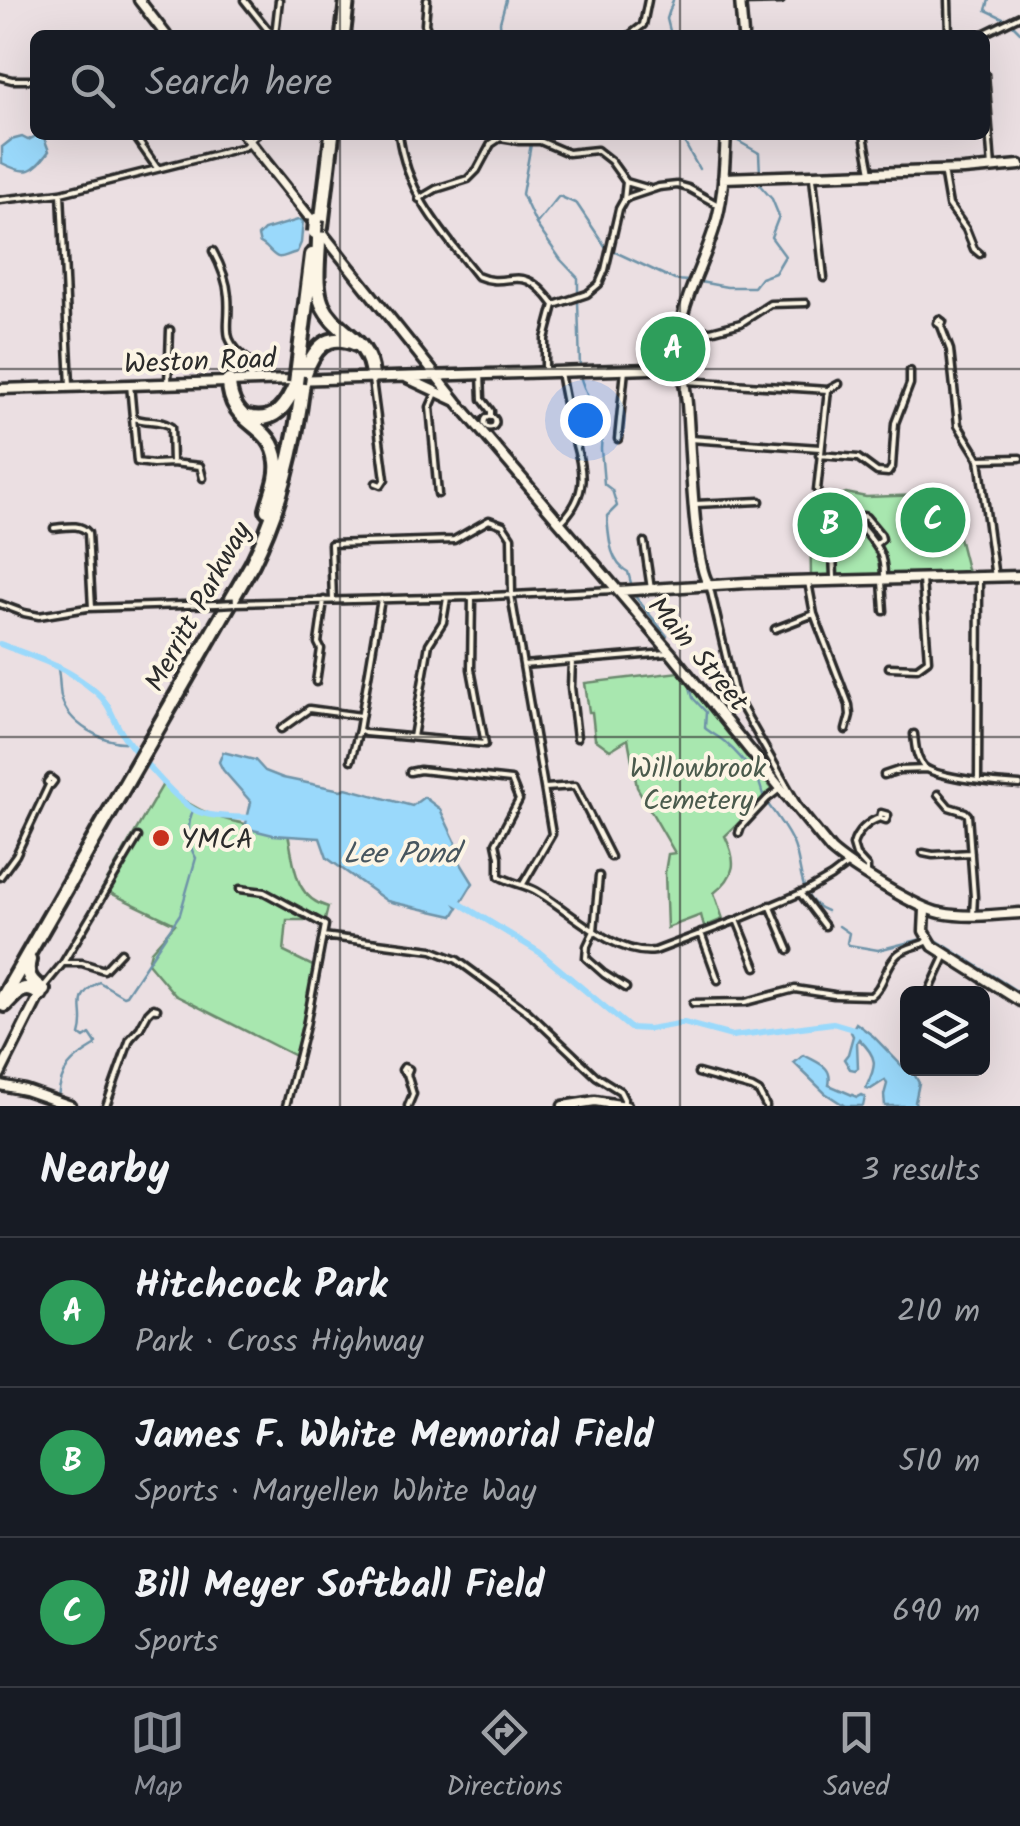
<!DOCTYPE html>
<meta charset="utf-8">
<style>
body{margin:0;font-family:Kalam,sans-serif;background:#20242c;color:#f1f3f6}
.controls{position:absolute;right:30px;bottom:30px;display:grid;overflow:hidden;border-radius:15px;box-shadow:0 10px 40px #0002}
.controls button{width:90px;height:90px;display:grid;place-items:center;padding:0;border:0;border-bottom:2px solid #363941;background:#171b24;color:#f1f3f6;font:50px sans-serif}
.you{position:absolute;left:585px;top:420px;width:35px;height:35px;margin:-25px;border:8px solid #fff;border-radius:50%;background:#1a73e8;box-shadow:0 0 0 15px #1a73e833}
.badge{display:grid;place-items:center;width:65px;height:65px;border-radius:50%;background:#8c9099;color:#fff;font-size:32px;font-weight:700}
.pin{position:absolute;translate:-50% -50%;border:5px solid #fff;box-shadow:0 2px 10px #0006}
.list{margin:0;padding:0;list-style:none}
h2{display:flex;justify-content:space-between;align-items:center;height:130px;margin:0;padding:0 40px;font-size:42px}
h2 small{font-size:32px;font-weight:400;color:#9ea1a6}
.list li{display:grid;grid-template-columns:65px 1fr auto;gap:30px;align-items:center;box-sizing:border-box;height:150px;padding:0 40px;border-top:2px solid #363941}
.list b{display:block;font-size:38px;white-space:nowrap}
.list p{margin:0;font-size:32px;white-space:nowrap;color:#9ea1a6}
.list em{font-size:32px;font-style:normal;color:#9ea1a6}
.icon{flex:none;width:55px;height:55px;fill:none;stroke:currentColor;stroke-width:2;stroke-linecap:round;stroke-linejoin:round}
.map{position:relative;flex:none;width:1020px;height:1106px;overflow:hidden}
.search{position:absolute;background:#171b24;box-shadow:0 10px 40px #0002;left:30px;right:30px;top:30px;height:110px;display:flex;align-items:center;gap:25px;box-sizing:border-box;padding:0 35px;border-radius:15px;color:#9ea1a6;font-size:38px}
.sheet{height:580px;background:#171b24}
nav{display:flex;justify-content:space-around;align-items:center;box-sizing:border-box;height:140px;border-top:2px solid #363941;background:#171b24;font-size:28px;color:#9ea1a6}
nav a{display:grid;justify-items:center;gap:5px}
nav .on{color:#8c9099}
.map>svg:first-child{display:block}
.green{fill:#a8e7af;stroke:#6a896d;stroke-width:2.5}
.water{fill:#9ad9fb;stroke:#6e93a8;stroke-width:2.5}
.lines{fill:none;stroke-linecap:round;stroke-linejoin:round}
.stream{stroke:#6e93a8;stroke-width:2.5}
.river{stroke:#9ad9fb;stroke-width:6}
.street-casing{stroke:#2b2b2b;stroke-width:11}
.secondary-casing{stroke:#2b2b2b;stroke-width:15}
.highway-casing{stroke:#2b2b2b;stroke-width:20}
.street{stroke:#fcf5e5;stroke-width:4}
.secondary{stroke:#fcf5e5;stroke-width:8}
.highway{stroke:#fcf5e5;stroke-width:12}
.street-bridge-casing{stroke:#2b2b2b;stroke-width:11;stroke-linecap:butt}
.highway-bridge-casing{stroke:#2b2b2b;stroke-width:20;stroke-linecap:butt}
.street-bridge{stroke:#fcf5e5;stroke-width:4}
.highway-bridge{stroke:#fcf5e5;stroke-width:12}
.grid{fill:none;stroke:#2b2b2b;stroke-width:2.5;stroke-opacity:0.55}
.poi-dot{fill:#c8321e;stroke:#fcf5e5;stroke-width:4}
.labels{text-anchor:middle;stroke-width:8;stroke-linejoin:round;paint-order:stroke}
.street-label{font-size:28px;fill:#2b2b2b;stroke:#fcf5e5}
.park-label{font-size:28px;fill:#4a5a4c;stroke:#fcf5e5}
.poi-label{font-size:28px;fill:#2b2b2b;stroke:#fcf5e5;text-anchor:start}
.water-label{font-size:30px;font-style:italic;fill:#47565f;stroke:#fcf5e5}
</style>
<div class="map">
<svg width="1020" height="1106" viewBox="0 0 1020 1106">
<rect width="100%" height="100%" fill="#ebdfe2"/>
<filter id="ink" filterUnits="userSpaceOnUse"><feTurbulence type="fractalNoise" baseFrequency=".01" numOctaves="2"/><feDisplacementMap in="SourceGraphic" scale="20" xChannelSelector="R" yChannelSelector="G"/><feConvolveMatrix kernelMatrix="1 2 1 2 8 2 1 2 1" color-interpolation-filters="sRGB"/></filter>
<g filter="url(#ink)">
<path class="green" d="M846,493L866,497L923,495L951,506L969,577L811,579L810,500L833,498Z
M679,672L773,790L725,836C737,861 737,875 714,893L723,919L704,927L701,915L667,928L665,872L668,854L675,853L637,787L628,739L610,750L595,739L592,712H589L585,683Z
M163,784C183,804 213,818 241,823C258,827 272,827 288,834C295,865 293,897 328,907L325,920H287L284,952L315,967L295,1056L175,995L148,963L151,951L175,924L102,889Z"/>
<path class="water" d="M38,135H43L49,151C33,173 27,176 2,163V147L11,140L22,137L28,140Z
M298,220H303L301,243L297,252C278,257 281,263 266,247C257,239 261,247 258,236L264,230Z
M223,752L255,760L265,771L283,778L341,790L346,788L412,806L424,797L440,809L456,843L453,849L455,854L473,883L459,906L456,905L458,908L453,916L387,901L327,858L320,838L273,835L245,828L251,802L223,770L219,762Z
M856,1023L873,1036L906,1070L931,1069L913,1072L919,1083L915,1102L917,1106H885L884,1095L887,1084L885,1080L871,1089L866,1088C876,1064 879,1059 859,1039L857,1042L858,1068L855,1070L850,1069L844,1059L848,1054L853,1036L851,1032Z
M804,1055C819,1064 833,1066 829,1085L857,1097L861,1095L865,1097L863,1106H845L825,1093L794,1063Z"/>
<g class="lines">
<path class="stream" d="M989,0L986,10L1005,19
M1012,24L1020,32
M501,35L500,22L506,0
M671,35L667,19L673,0
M527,135L531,144L522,194L536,224L561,260L578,278V295
M682,135V138L699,169
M731,137L759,153L760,174
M537,223L559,196L577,204L607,249
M708,235L713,219
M613,251L675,280L689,281
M700,282L727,287H754L761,278L775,273L785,256L771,237L779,216L772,199L757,182
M578,301L580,368
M580,376C585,392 591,407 603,419L601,449L604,484L612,490L617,506L607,516C609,536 609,562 628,572L632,587
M634,595L667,636
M57,665C60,675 59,686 61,697C68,724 103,744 130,742
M690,687L693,698L706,712L705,728C712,734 720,737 727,744C739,754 748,766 757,779
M759,782L764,798
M767,803C777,816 786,829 793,843C804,868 796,899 827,911
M839,926L849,933L847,943L849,945L878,950L922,939L938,941L1020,993
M58,1097C61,1069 71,1060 95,1046L96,1043L90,1034L84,1038L80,1035C88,1011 69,998 99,982L123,996L126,995L180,914L196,858C187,844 187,825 193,810"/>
<path class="river" d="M0,644C36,658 66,666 96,692C110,704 111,715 120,730C130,747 176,800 193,809C207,818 237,817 253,818
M454,900L539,952L630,1028L649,1029L684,1023L732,1036L833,1023L860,1031"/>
<defs>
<path id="street" d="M244,0L268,30L275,35
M427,0L425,24L429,35
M948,0L949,35
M740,1L781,0
M275,35L279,0
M630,35L643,25L648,0
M981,35L1020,16
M985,74L992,168
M0,77L12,80H35
M134,135L157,168
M399,135C407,194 442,232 477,276C511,291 520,258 554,305
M864,135L871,172
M943,170L949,205L966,229L974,249L980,254
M813,178L824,278
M626,182L650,189
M61,193L70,386
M419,199L436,189L468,179L477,170L491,144L500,138L519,141H540L568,153L597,150L611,161L626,182L624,200
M0,200L61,193L197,159L244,147L256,135
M213,251C220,264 227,281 228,296C231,329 218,337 248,360L251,381
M941,326L943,322L939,319L937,323L941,326L950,350L958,425L979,459L995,578
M680,329L711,331L741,323L770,304L806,303
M545,371V339L554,305L587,294L599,284L605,270L619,209L624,200L629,197L659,187L677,185L688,188L720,206
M560,372C563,390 567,409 571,427C581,465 593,491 560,523
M481,373L482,399L491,411V417
M372,380L385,479L381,485L376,483
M686,381L828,390L839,384
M168,383L170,330
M130,384L137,462L153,464L172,463L171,427C161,419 146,423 134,418
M437,391L430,407L438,494
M484.5 422a5.5 5.5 0 1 1 11 0a5.5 5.5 0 1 1-11 0Z
M618,439L625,370
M690,439L820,448
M819,455L858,458L877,472L888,473L892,467L895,423L910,384V371
M979,459L1020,458
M172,463L200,466L203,478
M817,490L828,390
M695,504L760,501
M54,528C66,527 80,523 88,533L92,608
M644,542L651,589
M876,544L882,539L881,535L866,517L863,516L858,523C874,543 884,550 884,576
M826,547L830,548L833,553L834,577
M882,581L884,611
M808,582L814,614L849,705L850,715L846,730
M710,588L735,695L797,804
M511,595L552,834L523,884
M333,600L331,544L454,540L489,520L503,525L511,537L512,595
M234,603L472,597L614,590
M0,604L24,613L39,616L87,608L217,604
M775,629L814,614
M572,661L571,687L577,738
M523,665L667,653
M889,667L917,668L928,660L922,580
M316,682L321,649L318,643L324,600
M281,729L309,709L361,716
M359,730L365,733L485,744L471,669L472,597
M914,734C915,745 916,757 923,766C934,778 1002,784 1020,785
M413,737L429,644L443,622L447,598
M351,760L359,730L381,599
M410,772L420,770L511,780L519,800L496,843L499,857V876C510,883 524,884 536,891C568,909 615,957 655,951L737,920L808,890L831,877L848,864
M884,775L899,770L927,769
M50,778L54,781L51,785L47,782Z
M978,780L979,578
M545,788L575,786L611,857
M938,794L949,807L965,812L968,815L974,897L973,915
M739,833L741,827L767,799L780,789
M923,853L933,855L971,853
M867,875V867L856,855L853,845C856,833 867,822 880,818L886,820L888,815L881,813L880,818
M599,876L594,931L587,946L586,958L604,974L626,988
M0,877L16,855L49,785
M240,889L264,892L325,925L306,1026L286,1106
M800,893L825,926
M770,905L789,950
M737,920L756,967
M701,933L718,980
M323,936L432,950L457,960L528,1012L596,1076L620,1091L624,1099V1105
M63,963H82L104,970L121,952
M45,985L63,963L138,837
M928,994L946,955
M693,1003L746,1002L795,989L834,995L871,996C885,985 885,965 898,954C906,947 919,946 929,941
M698,1073L752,1088L759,1092L766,1106
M407,1074L409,1069L404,1067L402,1070L407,1074L413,1094L408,1106
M106,1106L130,1039L140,1028L148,1013L153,1008L157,1009"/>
<path id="secondary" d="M139,0L166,35
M740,0L743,35
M244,135L457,402L670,652L831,850C850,867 918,909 941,913C966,918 994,915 1020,913
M723,178L964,170L1020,165
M407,378L454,400
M0,389L682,368
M709,585C693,565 690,437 687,404C685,379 676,353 680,328C686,293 705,260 715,226C724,197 724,165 726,135
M618,591L747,583L1020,576
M925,910L924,931L933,946L1020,1001
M0,1074L40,994
M0,1085L25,1090L71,1106
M563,1106L595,1101L626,1106"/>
<path id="highway" d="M343,35L347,0
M321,227L332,135
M319,238C319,259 314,285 322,304C336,335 369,336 372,376
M297,375L312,255
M304,376C313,350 326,331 356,344
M229,381C230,428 272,420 277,462C279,478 271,494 267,510
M248,417C275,424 287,405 296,383
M29,960C25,975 31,982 43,990
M0,1003L252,564C281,506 295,447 303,383
M5,1005C16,993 24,982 40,994"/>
</defs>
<use href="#street" class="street-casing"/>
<use href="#secondary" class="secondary-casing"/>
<use href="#highway" class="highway-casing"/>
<use href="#street" class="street"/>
<use href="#secondary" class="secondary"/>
<use href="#highway" class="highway"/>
<defs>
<path id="street-bridge" d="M217,604L234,603"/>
<path id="highway-bridge" d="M315,232L316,220
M296,383L297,375"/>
</defs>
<use href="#street-bridge" class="street-bridge-casing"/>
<use href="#highway-bridge" class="highway-bridge-casing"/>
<use href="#street-bridge" class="street-bridge"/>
<use href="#highway-bridge" class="highway-bridge"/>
</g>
</g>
<path class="grid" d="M340,0V35M680,0V35M340,135V1106M680,135V1106M0,369H1020M0,737H1020"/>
<circle class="poi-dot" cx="161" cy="838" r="10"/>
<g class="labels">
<g class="street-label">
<text transform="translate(200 360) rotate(-2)" y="10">Weston Road</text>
<text transform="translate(197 606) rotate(-61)" y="10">Merritt Parkway</text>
<text transform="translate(699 653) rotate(50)" y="10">Main Street</text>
</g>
<g class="park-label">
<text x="698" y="777">Willowbrook<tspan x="698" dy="32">Cemetery</tspan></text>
</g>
<g class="poi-label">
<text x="181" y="848">YMCA</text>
</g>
<g class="water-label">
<text x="401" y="863">Lee Pond</text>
</g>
</g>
</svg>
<div class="controls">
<button><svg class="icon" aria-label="layers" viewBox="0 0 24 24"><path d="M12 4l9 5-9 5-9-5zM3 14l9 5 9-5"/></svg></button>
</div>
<div class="you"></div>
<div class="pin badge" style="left:673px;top:349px;background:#2e9e5b">A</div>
<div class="pin badge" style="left:830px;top:525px;background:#2e9e5b">B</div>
<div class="pin badge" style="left:933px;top:520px;background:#2e9e5b">C</div>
<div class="search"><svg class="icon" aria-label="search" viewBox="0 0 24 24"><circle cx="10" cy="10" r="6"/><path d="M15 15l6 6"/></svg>Search here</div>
</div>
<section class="sheet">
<h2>Nearby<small>3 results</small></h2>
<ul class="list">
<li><span class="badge" style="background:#2e9e5b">A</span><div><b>Hitchcock Park</b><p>Park · Cross Highway</p></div><em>210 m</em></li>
<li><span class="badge" style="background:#2e9e5b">B</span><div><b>James F. White Memorial Field</b><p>Sports · Maryellen White Way</p></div><em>510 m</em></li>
<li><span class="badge" style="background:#2e9e5b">C</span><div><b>Bill Meyer Softball Field</b><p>Sports</p></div><em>690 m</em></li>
</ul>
</section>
<nav>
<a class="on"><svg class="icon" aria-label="map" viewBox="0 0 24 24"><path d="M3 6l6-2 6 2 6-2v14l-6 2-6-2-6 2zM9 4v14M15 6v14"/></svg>Map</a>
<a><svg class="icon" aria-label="directions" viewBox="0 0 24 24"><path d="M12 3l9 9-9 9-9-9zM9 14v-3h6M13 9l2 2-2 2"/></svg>Directions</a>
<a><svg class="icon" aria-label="saved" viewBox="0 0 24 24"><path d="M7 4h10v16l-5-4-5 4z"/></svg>Saved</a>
</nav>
